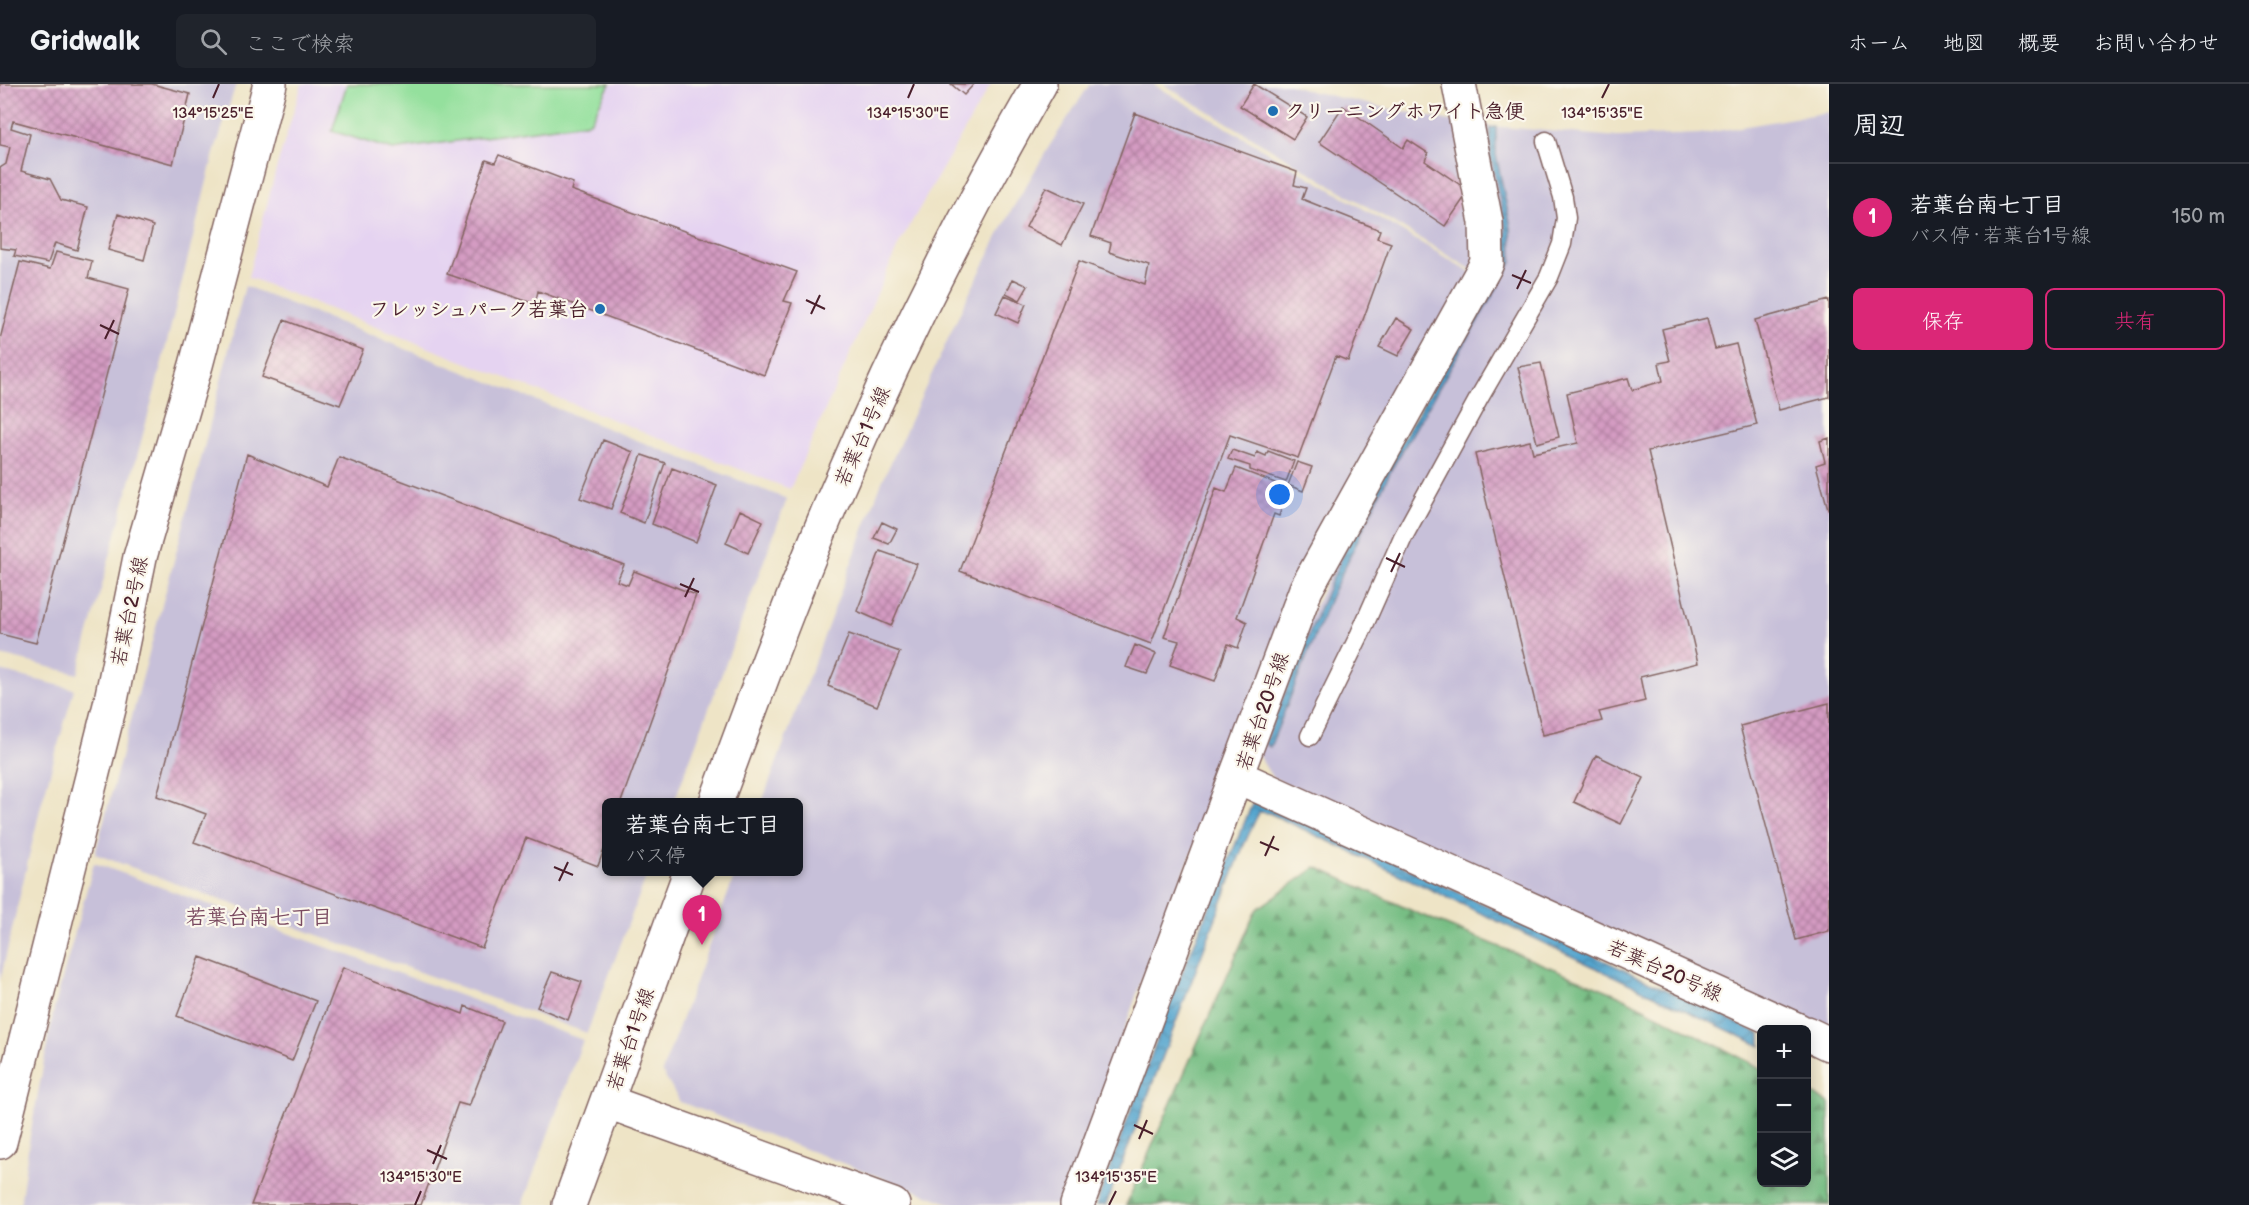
<!DOCTYPE html>
<html lang="ja">
<meta charset="utf-8">
<style>
body{margin:0;font-family:"Balsamiq Sans","Klee One",sans-serif;background:#20242c;color:#f1f3f6}
.controls{position:absolute;right:18px;bottom:18px;display:grid;overflow:hidden;border-radius:9px;box-shadow:0 3px 15px #0003}
.controls button{width:54px;height:54px;display:grid;place-items:center;padding:0;border:0;border-bottom:2px solid #363941;background:#171b24;color:#f1f3f6;font:30px sans-serif}
.you{position:absolute;left:1280px;top:411px;width:21px;height:21px;margin:-15px;border:4px solid #fff;border-radius:50%;background:#1a73e8;box-shadow:0 0 0 9px #1a73e833}
.badge{display:grid;place-items:center;width:39px;height:39px;border-radius:50%;background:#db2777;color:#fff;font-size:20px;font-weight:700}
.pin{position:absolute;translate:-50% -50px;filter:drop-shadow(0 2px 3px #0008)}
.pin::after{content:'';position:absolute;top:32px;width:21px;height:18px;background:inherit;clip-path:polygon(0 0,100% 0,50% 100%)}
.popup{position:absolute;left:602px;top:714px;width:201px;height:78px;box-sizing:border-box;display:grid;place-content:center;border-radius:9px;background:#171b24;filter:drop-shadow(0 2px 4px #0005);font-size:20px;white-space:nowrap;color:#9ea1a6}
.popup b{font-size:22px;color:#f1f3f6}
.popup::after{content:'';position:absolute;left:50%;top:100%;margin-left:-12px;border:12px solid transparent;border-top-color:#171b24}
.list{margin:0;padding:0;list-style:none}
h2{display:flex;justify-content:space-between;align-items:center;height:78px;margin:0;padding:0 24px;font-size:26px}
h2 small{font-size:20px;font-weight:400;color:#9ea1a6}
.list li{display:grid;grid-template-columns:39px 1fr auto;gap:18px;align-items:center;box-sizing:border-box;height:108px;padding:0 24px;border-top:2px solid #363941}
.list b{display:block;font-size:22px;white-space:nowrap}
.list p{margin:0;font-size:20px;white-space:nowrap;color:#9ea1a6}
.list em{font-size:20px;font-style:normal;color:#9ea1a6}
.actions{display:flex;gap:12px;padding:18px 24px}
.actions a{flex:1;padding:14px 0;border:2px solid #db2777;border-radius:9px;text-align:center;font-size:21px;color:#db2777}
.actions .main{background:#db2777;color:#fff}
.icon{flex:none;width:33px;height:33px;fill:none;stroke:currentColor;stroke-width:2;stroke-linecap:round;stroke-linejoin:round}
.map{position:relative;flex:none;width:1829px;height:1121px;overflow:hidden}
header{display:flex;align-items:center;gap:36px;box-sizing:border-box;height:84px;padding:0 30px;background:#171b24;border-bottom:2px solid #363941}
header strong{font-size:28px}
nav{display:flex;gap:33px;margin-inline-start:auto;font-size:21px}
.search{width:420px;height:54px;background:#20242c;display:flex;align-items:center;gap:15px;box-sizing:border-box;padding:0 21px;border-radius:9px;color:#9ea1a6;font-size:22px}
main{display:flex}
aside{flex:1;background:#171b24}
.map>svg:first-child{display:block}
.built{fill:#e5d3f1}
.industrial{fill:#c7c0d9}
.green{fill:#94e09d;stroke:#6f8064;stroke-width:1.5}
.forest{fill:url(#forest-firs);stroke:#606e58;stroke-width:1.5}
.water{fill:url(#water-waves);stroke:#4e627c;stroke-width:1.5}
.building{fill:url(#building-cross-hatch)}
.lines{fill:none;stroke-linecap:round;stroke-linejoin:round}
.service-casing{stroke:#836461;stroke-width:21}
.minor-casing{stroke:#836461;stroke-width:36}
.tertiary-casing{stroke:#836461;stroke-width:36}
.service{stroke:#fff;stroke-width:18}
.minor{stroke:#fff;stroke-width:33}
.tertiary{stroke:#fff;stroke-width:33}
.ticks{fill:none;stroke:#4a1f2b;stroke-width:2}
.poi-dot{fill:#1f6fb2;stroke:#fbf7ec;stroke-width:2}
.labels{text-anchor:middle;stroke-width:4.5;stroke-linejoin:round;paint-order:stroke}
.poi-label{font-size:20px;font-weight:bold;fill:#4a1f2b;stroke:#fbf7ec;text-anchor:start}
.street-label{font-size:20px;fill:#4a1f2b;stroke:#fbf7ec}
.neighbourhood-label{font-size:21px;font-weight:bold;fill:#7a4a60;stroke:#fbf7ec}
.ticks-label{font-size:15px;text-anchor:middle;fill:#4a1f2b;stroke:#fbf7ec;stroke-width:4.5;stroke-linejoin:round;paint-order:stroke}
</style>
<header>
<strong>Gridwalk</strong>
<div class="search"><svg class="icon" aria-label="search" viewBox="0 0 24 24"><circle cx="10" cy="10" r="6"/><path d="M15 15l6 6"/></svg>ここで検索</div>
<nav><a>ホーム</a><a>地図</a><a>概要</a><a>お問い合わせ</a></nav>
</header>
<main>
<div class="map">
<svg width="1829" height="1121" viewBox="0 0 1829 1121">
<defs>
<pattern id="forest-firs" width="22" height="20" patternUnits="userSpaceOnUse" patternTransform="scale(1.5)"><rect width="22" height="20" fill="#77be84"/><path d="M5 1l3.5 6h-7zM16 11l3.5 6h-7z" fill="#649a6c"/></pattern>
<pattern id="water-waves" width="16" height="10" patternUnits="userSpaceOnUse" patternTransform="scale(1.5)"><rect width="16" height="10" fill="#53a4ce"/><path d="M0 5q4-4 8 0t8 0" fill="none" stroke="#4785a7"/></pattern>
<pattern id="building-cross-hatch" width="8" height="8" patternUnits="userSpaceOnUse" patternTransform="scale(1.5)"><rect width="8" height="8" fill="#d49bc2"/><path d="M0 0l8 8M0 8l8-8" fill="none" stroke="#ae7e9e"/></pattern>
</defs>
<rect width="100%" height="100%" fill="#fbf7ec"/>
<filter id="ink" filterUnits="userSpaceOnUse"><feTurbulence type="fractalNoise" baseFrequency=".0167" numOctaves="2"/><feDisplacementMap in="SourceGraphic" scale="12" xChannelSelector="R" yChannelSelector="G"/><feConvolveMatrix kernelMatrix="1 2 1 2 8 2 1 2 1" color-interpolation-filters="sRGB"/></filter>
<filter id="wash" filterUnits="userSpaceOnUse"><feTurbulence type="fractalNoise" baseFrequency=".008" numOctaves="4" result="noise"/><feDisplacementMap in="SourceGraphic" scale="24" xChannelSelector="R" yChannelSelector="G"/><feGaussianBlur stdDeviation="1.35" result="paint"/><feColorMatrix in="noise" values="0 0 0 0 0 0 0 0 0 0 0 0 0 0 0 0 0 1.4 0 .05"/><feComposite in="paint" operator="in"/></filter>
<g filter="url(#wash)">
<rect width="100%" height="100%" fill="#eee4c6"/>
<path class="built" d="M302,0H991L899,160L790,405L248,193L277,82Z"/>
<path class="industrial" d="M0,0H236L213,73L155,306L78,590L0,571Z
M1090,0H1153L1472,189L1223,693L1150,872L1063,1121H954L680,1018L662,988L736,788H798V718H762L881,400L965,218L1010,129L1050,61Z
M1163,0H1290L1310,7L1376,22L1456,38L1474,130V187Z
M1829,28V948L1272,693L1257,669L1311,531L1341,465L1494,194L1479,41L1618,53L1699,50Z
M245,202L787,415L674,718H606V788H648L587,949L95,770L197,391Z
M0,587L74,605L41,721L0,897Z
M94,779L583,956L522,1121H20L30,1052L54,925Z"/>
<path class="green" d="M347,0H610L590,38L393,66L332,47Z"/>
<path class="forest" d="M1316,783L1419,830L1616,910L1761,984L1762,1098H1806L1807,1007L1829,1019V1121H1126L1256,826Z"/>
<path class="water" d="M1496,43V71L1511,144L1512,178L1392,384L1331,512L1270,663L1265,660C1299,574 1332,488 1375,406C1416,328 1463,253 1507,177L1506,145L1491,74L1490,44Z
M1253,718L1270,720L1761,950V962L1269,729L1259,728L1243,763L1106,1121H1096L1179,896Z"/>
<g id="blocks">
<path class="building" d="M0,0H152L190,10L173,80L13,37L11,44L30,50L21,87L50,95L61,116L88,123L77,166L55,159L48,179L14,172L16,166L0,164V84L6,80L10,63L0,61Z
M951,0H974L964,11Z
M1254,0L1307,33L1293,55L1240,22Z
M1343,22L1403,64L1408,56L1428,69L1425,77L1469,107L1445,142L1319,58Z
M1135,29L1297,88L1294,101L1306,104L1302,115L1380,146L1377,154L1391,159L1348,277L1336,272L1298,374L1230,351L1151,560L960,487L1079,177L1145,201L1149,181L1109,168L1111,159L1091,152Z
M499,71L573,99L571,106L797,188L784,217L792,219L764,291L538,207L535,220L447,190L486,76L495,79Z
M1046,103L1083,120L1062,161L1026,143Z
M118,130L153,142L144,176L108,166Z
M56,168L92,177L88,194L129,205L36,559L0,550V255L20,178L50,185Z
M1013,195L1028,202L1020,216L1006,209Z
M1005,211L1026,220L1018,239L996,229Z
M1829,216V313L1779,326L1755,236Z
M1396,234L1414,245L1398,272L1379,263Z
M1707,234L1715,265L1736,260L1757,341L1648,367L1698,579L1640,593L1645,617L1599,628L1602,637L1543,651L1475,370L1530,357L1533,369L1578,359L1567,309L1628,294L1632,306L1663,297L1659,279L1670,277L1662,245Z
M284,236L363,266L340,321L262,293Z
M1541,279L1559,353L1537,359L1518,283Z
M1829,354V425H1828L1816,381L1825,378L1820,357Z
M603,356L633,368L611,425L580,414Z
M1232,366L1255,374L1257,368L1266,372L1268,367L1294,377L1286,398L1250,386V382L1228,375Z
M247,370L327,403L339,373L624,481L617,497L628,501L634,487L696,511L621,718H606V760L598,782L526,754L482,864L194,758L206,730L157,712Z
M642,371L665,379L644,439L620,429Z
M1297,378L1312,383L1303,407L1288,401Z
M672,384L717,401L696,458L652,440Z
M1236,384L1288,404L1279,432L1274,430L1237,533L1247,538L1238,564L1228,560L1215,597L1170,581L1179,557L1164,553L1216,404L1226,408Z
M740,426L763,437L748,469L726,459Z
M882,438L897,445L889,460L874,454Z
M880,467L917,480L891,542L857,527Z
M849,550L900,568L877,622L828,602Z
M1135,561L1156,570L1147,590L1126,583Z
M1829,619V847L1796,856L1740,642Z
M1596,671L1644,694L1621,740L1574,718Z
M200,873L316,917L292,977L177,932Z
M343,883L463,930L465,922L502,937L469,1022L458,1019L421,1121H251Z
M552,888L582,898L568,936L537,923Z"/>
</g>
</g>
<g filter="url(#ink)">
<use href="#blocks" fill-opacity="0" stroke="#836461" stroke-width="1.5"/>
<g class="lines">
<defs>
<path id="service" d="M1310,652L1360,550L1403,453L1479,314L1549,193L1562,160L1566,134L1563,113L1546,57"/>
<path id="minor" d="M1459,0L1486,138L1487,179L1306,505L1236,692L1798,946
M1806,949L1829,960
M608,1018L893,1121
M1077,1121L1236,692"/>
<path id="tertiary" d="M716,718C753,618 790,517 832,418C893,275 962,135 1040,0
M0,1058L110,621L140,473L196,281L270,0
M569,1121L690,788"/>
</defs>
<use href="#service" class="service-casing"/>
<use href="#minor" class="minor-casing"/>
<use href="#tertiary" class="tertiary-casing"/>
<use href="#service" class="service"/>
<use href="#minor" class="minor"/>
<use href="#tertiary" class="tertiary"/>
</g>
</g>
<path class="ticks" d="M213,14L219,0M908,14L914,0M1602,14L1609,0M1512,191L1531,199M1517,205L1526,186M806,216L825,225M811,230L820,211M100,241L119,250M105,255L114,236M1386,474L1405,483M1391,488L1400,469M680,500L699,508M685,513L694,494M1260,758L1279,766M1265,772L1274,752M554,783L573,791M559,797L568,778M1134,1041L1153,1050M1139,1055L1147,1036M427,1066L447,1075M433,1080L441,1061M415,1121L421,1107M1109,1121L1116,1107"/>
<g class="poi-dot">
<circle cx="1273" cy="27" r="6"/>
<circle cx="600" cy="225" r="6"/>
</g>
<g class="labels">
<g class="poi-label">
<text x="1285" y="34">クリーニングホワイト急便</text>
<text x="588" y="232" text-anchor="end">フレッシュパーク若葉台</text>
</g>
<g class="street-label">
<text transform="translate(862 352) rotate(-66)" y="7">若葉台1号線</text>
<text transform="translate(129 527) rotate(-78)" y="7">若葉台2号線</text>
<text transform="translate(1262 627) rotate(-71)" y="7">若葉台20号線</text>
<text transform="translate(1665 886) rotate(24)" y="7">若葉台20号線</text>
<text transform="translate(630 955) rotate(-71)" y="7">若葉台1号線</text>
</g>
<g class="neighbourhood-label">
<text x="259" y="840">若葉台南七丁目</text>
</g>
</g>
<g class="ticks-label">
<text x="213" y="34">134°15'25"E</text>
<text x="908" y="34">134°15'30"E</text>
<text x="1602" y="34">134°15'35"E</text>
<text x="421" y="1098">134°15'30"E</text>
<text x="1116" y="1098">134°15'35"E</text>
</g>
</svg>
<div class="controls">
<button>+</button>
<button>−</button>
<button><svg class="icon" aria-label="layers" viewBox="0 0 24 24"><path d="M12 4l9 5-9 5-9-5zM3 14l9 5 9-5"/></svg></button>
</div>
<div class="you"></div>
<div class="pin badge" style="left:702px;top:861px">1</div>
<div class="popup"><b>若葉台南七丁目</b>バス停</div>
</div>
<aside>
<h2>周辺<small></small></h2>
<ul class="list">
<li><span class="badge">1</span><div><b>若葉台南七丁目</b><p>バス停 · 若葉台1号線</p></div><em>150 m</em></li>
</ul>
<div class="actions"><a class="main">保存</a><a>共有</a></div>
</aside>
</main>
